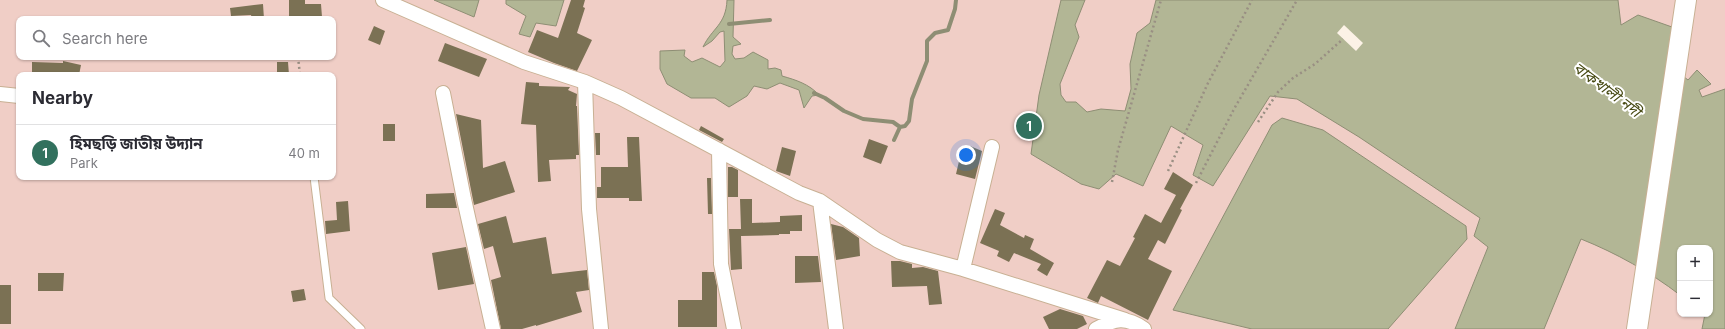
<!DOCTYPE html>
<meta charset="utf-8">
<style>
body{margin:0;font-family:Inter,"Noto Sans Bengali",sans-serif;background:#f7f7f7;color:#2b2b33}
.controls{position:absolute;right:12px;bottom:12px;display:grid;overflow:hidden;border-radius:8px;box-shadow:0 1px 3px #0004}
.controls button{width:36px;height:36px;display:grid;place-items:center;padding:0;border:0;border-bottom:1px solid #e1e1e2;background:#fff;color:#2b2b33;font:20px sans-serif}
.you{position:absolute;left:966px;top:155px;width:14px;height:14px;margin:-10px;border:3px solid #fff;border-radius:50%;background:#1a73e8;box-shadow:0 0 0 6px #1a73e833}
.badge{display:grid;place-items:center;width:26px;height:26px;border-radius:50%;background:#32715e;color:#fff;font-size:13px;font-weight:700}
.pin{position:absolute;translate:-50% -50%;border:2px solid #fff;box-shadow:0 1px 4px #0006}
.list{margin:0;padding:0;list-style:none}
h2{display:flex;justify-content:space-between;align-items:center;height:52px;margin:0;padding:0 16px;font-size:17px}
h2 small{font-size:13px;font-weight:400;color:#7c7c81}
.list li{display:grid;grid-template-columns:26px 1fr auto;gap:12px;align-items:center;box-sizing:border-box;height:56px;padding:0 16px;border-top:1px solid #e1e1e2}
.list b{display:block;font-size:15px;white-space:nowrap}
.list p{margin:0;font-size:13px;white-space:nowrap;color:#7c7c81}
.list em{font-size:13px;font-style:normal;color:#7c7c81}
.icon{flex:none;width:22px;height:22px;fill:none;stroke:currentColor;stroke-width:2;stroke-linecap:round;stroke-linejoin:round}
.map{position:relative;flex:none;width:1725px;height:329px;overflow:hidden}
.search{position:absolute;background:#fff;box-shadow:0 1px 3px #0004;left:16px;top:16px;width:320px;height:44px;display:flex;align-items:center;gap:10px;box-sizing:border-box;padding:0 14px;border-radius:8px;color:#7c7c81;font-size:15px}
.panel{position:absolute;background:#fff;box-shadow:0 1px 3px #0004;left:16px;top:72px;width:320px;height:108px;border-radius:8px}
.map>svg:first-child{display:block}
.green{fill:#f0cec6;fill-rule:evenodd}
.water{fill:#b2b695;stroke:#8e8e74}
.pier{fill:#fcf2e6}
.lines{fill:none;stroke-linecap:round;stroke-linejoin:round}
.stream{stroke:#8e8e74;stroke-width:4}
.building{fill:#7b7154}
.lane-casing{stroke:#c8b093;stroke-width:9}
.street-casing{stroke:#c8b093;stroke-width:16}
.secondary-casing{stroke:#c8b093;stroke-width:22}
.path{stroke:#998f83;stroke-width:2.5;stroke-dasharray:2 3;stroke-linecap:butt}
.lane{stroke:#fff;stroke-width:7}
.street{stroke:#fff;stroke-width:14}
.secondary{stroke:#fff;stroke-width:20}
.labels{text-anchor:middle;stroke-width:4;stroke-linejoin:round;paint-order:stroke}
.water-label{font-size:15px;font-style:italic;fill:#464912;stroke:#fff}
</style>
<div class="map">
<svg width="1725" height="329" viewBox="0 0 1725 329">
<rect width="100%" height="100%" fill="#fcf2e6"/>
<path class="green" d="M0,0H1725V329H0ZM19,19H333V57H19ZM19,75H333V177H19ZM1680,248H1710V314H1680Z"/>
<path class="water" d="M434,0H479L474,17Z
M506,0H564L556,26L536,23L530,37L519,34L526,16L506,4Z
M727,0H734L733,37L741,44L733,46L732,54L735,59L744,58L753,52L768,60V69L775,68L781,70L782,76C796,80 809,84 819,95L812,96L804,108L799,90L780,83L767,89L754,86L747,96L729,107L715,98H691L667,84L660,69V51L685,50L684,56L692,62L702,58L720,67L725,61L724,31L720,32L712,41L703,47C712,28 726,25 727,0Z
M1061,0H1085L1075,25L1079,37L1060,84L1061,95L1066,102H1076L1087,112L1101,109L1125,111L1131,89L1130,64L1137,33L1150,23L1156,0H1618L1621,25L1638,15L1672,27L1685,40L1669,65L1688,80L1697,70L1711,84L1699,90L1702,97L1725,89V329H1702L1705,314H1710V248H1680V295C1650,272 1616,253 1581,239L1544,329H1455L1488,247L1474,236L1480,218L1359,137L1297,99L1270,96L1213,186L1193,175L1203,145L1171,126L1143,186L1116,174L1099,189L1081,184L1031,154L1039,95Z
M1282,118L1323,130L1466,226L1467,239L1388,329H1252L1173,310L1272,125Z"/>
<path class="pier" d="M1344,25L1363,43L1356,51L1337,33Z"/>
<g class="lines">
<path class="stream" d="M729,24L770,20
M814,93L825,98L844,111L863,119L893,122L900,127L905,126L909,121L912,99L927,61V41L935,33L948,30L955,9L956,0
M894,140L900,127"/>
</g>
<path class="building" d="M289,0H305V4H321L322,17L289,19Z
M571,0H585L583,7L585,8L577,33L592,40L577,71L554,63L528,52L537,30L558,38Z
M263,4L264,19H252L251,15L231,16L230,8Z
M374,26L385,31L380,45L368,40Z
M445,43L487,59L479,77L438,61Z
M63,61L81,65L79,75H32V62L63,63Z
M277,62H288L289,75H277Z
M526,82L539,83V86L570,87L568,90L577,94L576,106H577L579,155H576V159L549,160L551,181L538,182L536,125L521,124Z
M456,114L481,120L483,168L505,161L515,192L474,205Z
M383,124H395V141H383Z
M701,126L724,139L722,142L699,130Z
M595,133H600V155H596Z
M627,137H639L642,201H629V198H597V187H601V167H628Z
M869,139L888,146L881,164L863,157Z
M970,146L982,151L975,179L956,174L960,157L965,158Z
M782,147L796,151L790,176L776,171Z
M728,167H732L738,170V197H728Z
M1173,172L1193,185L1180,209L1182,210L1165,244L1158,240L1148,259L1172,271L1148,320L1101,296L1098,303L1087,298L1107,260L1120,266L1135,238L1133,237L1145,214L1161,223L1176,195L1164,189Z
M707,178H711L712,214H708Z
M454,193L457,208H426V194Z
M740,199H752V223L780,222V216L802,215V231H790V234H779V235L741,236L742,269L731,270L729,229H741Z
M348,201L350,231L326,234L325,221L337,220L336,202Z
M995,209L1005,213L1000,225L1024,238L1025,235L1034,239L1030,249L1054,263L1047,276L1037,270L1041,264L1014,253L1009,262L997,256L999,251L980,243Z
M506,216L513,243L546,237L552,274L587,270L589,290L576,292L582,312L536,326V325L522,329H501L491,280L501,277L493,246L484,249L478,224Z
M831,224L843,227L859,238L860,256L836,260Z
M466,247L474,284L438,290L432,253Z
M795,256H818L821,282L795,283Z
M891,261H900L912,264V268L923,267L938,271L942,304L929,305L927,286L892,287Z
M702,272H714L717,286V327H678V300H702Z
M38,273H64L63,291H38Z
M0,285H11V324H0Z
M304,289L306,300L293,302L291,291Z
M1060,309L1083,316L1087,324L1077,329H1049L1043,317Z"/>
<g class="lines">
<defs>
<path id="lane" d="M314,177L329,298L361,329"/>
<path id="street" d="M383,0L524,62L585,82L621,98L799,193L820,201L877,240L900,252L963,269L1125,320
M585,82L589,209L601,329
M443,93L464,199L493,329
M0,94L19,96
M719,150L721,264L734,329
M820,201L836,329
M963,269L992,147
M1096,329C1114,319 1126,316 1144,329"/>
<path id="secondary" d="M1637,329L1686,0"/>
</defs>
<use href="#lane" class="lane-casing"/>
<use href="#street" class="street-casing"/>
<use href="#secondary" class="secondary-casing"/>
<path class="path" d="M298,57L300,75
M1258,122L1278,92L1293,78L1315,64L1343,39
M1168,171L1208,83L1252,0
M1112,182L1118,150L1161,0
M1196,183L1234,109L1297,0"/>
<use href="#lane" class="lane"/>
<use href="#street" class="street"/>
<use href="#secondary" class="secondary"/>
</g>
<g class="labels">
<g class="water-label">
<text transform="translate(1607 90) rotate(37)" y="5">বাকখালী নদী</text>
</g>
</g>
</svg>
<div class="controls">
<button>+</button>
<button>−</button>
</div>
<div class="you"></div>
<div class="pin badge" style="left:1029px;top:126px">1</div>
<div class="search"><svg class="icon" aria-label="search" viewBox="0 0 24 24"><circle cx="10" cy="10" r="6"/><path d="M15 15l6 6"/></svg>Search here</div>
<section class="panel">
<h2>Nearby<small></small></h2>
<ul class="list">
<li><span class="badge">1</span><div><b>হিমছড়ি জাতীয় উদ্যান</b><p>Park</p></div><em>40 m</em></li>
</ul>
</section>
</div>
